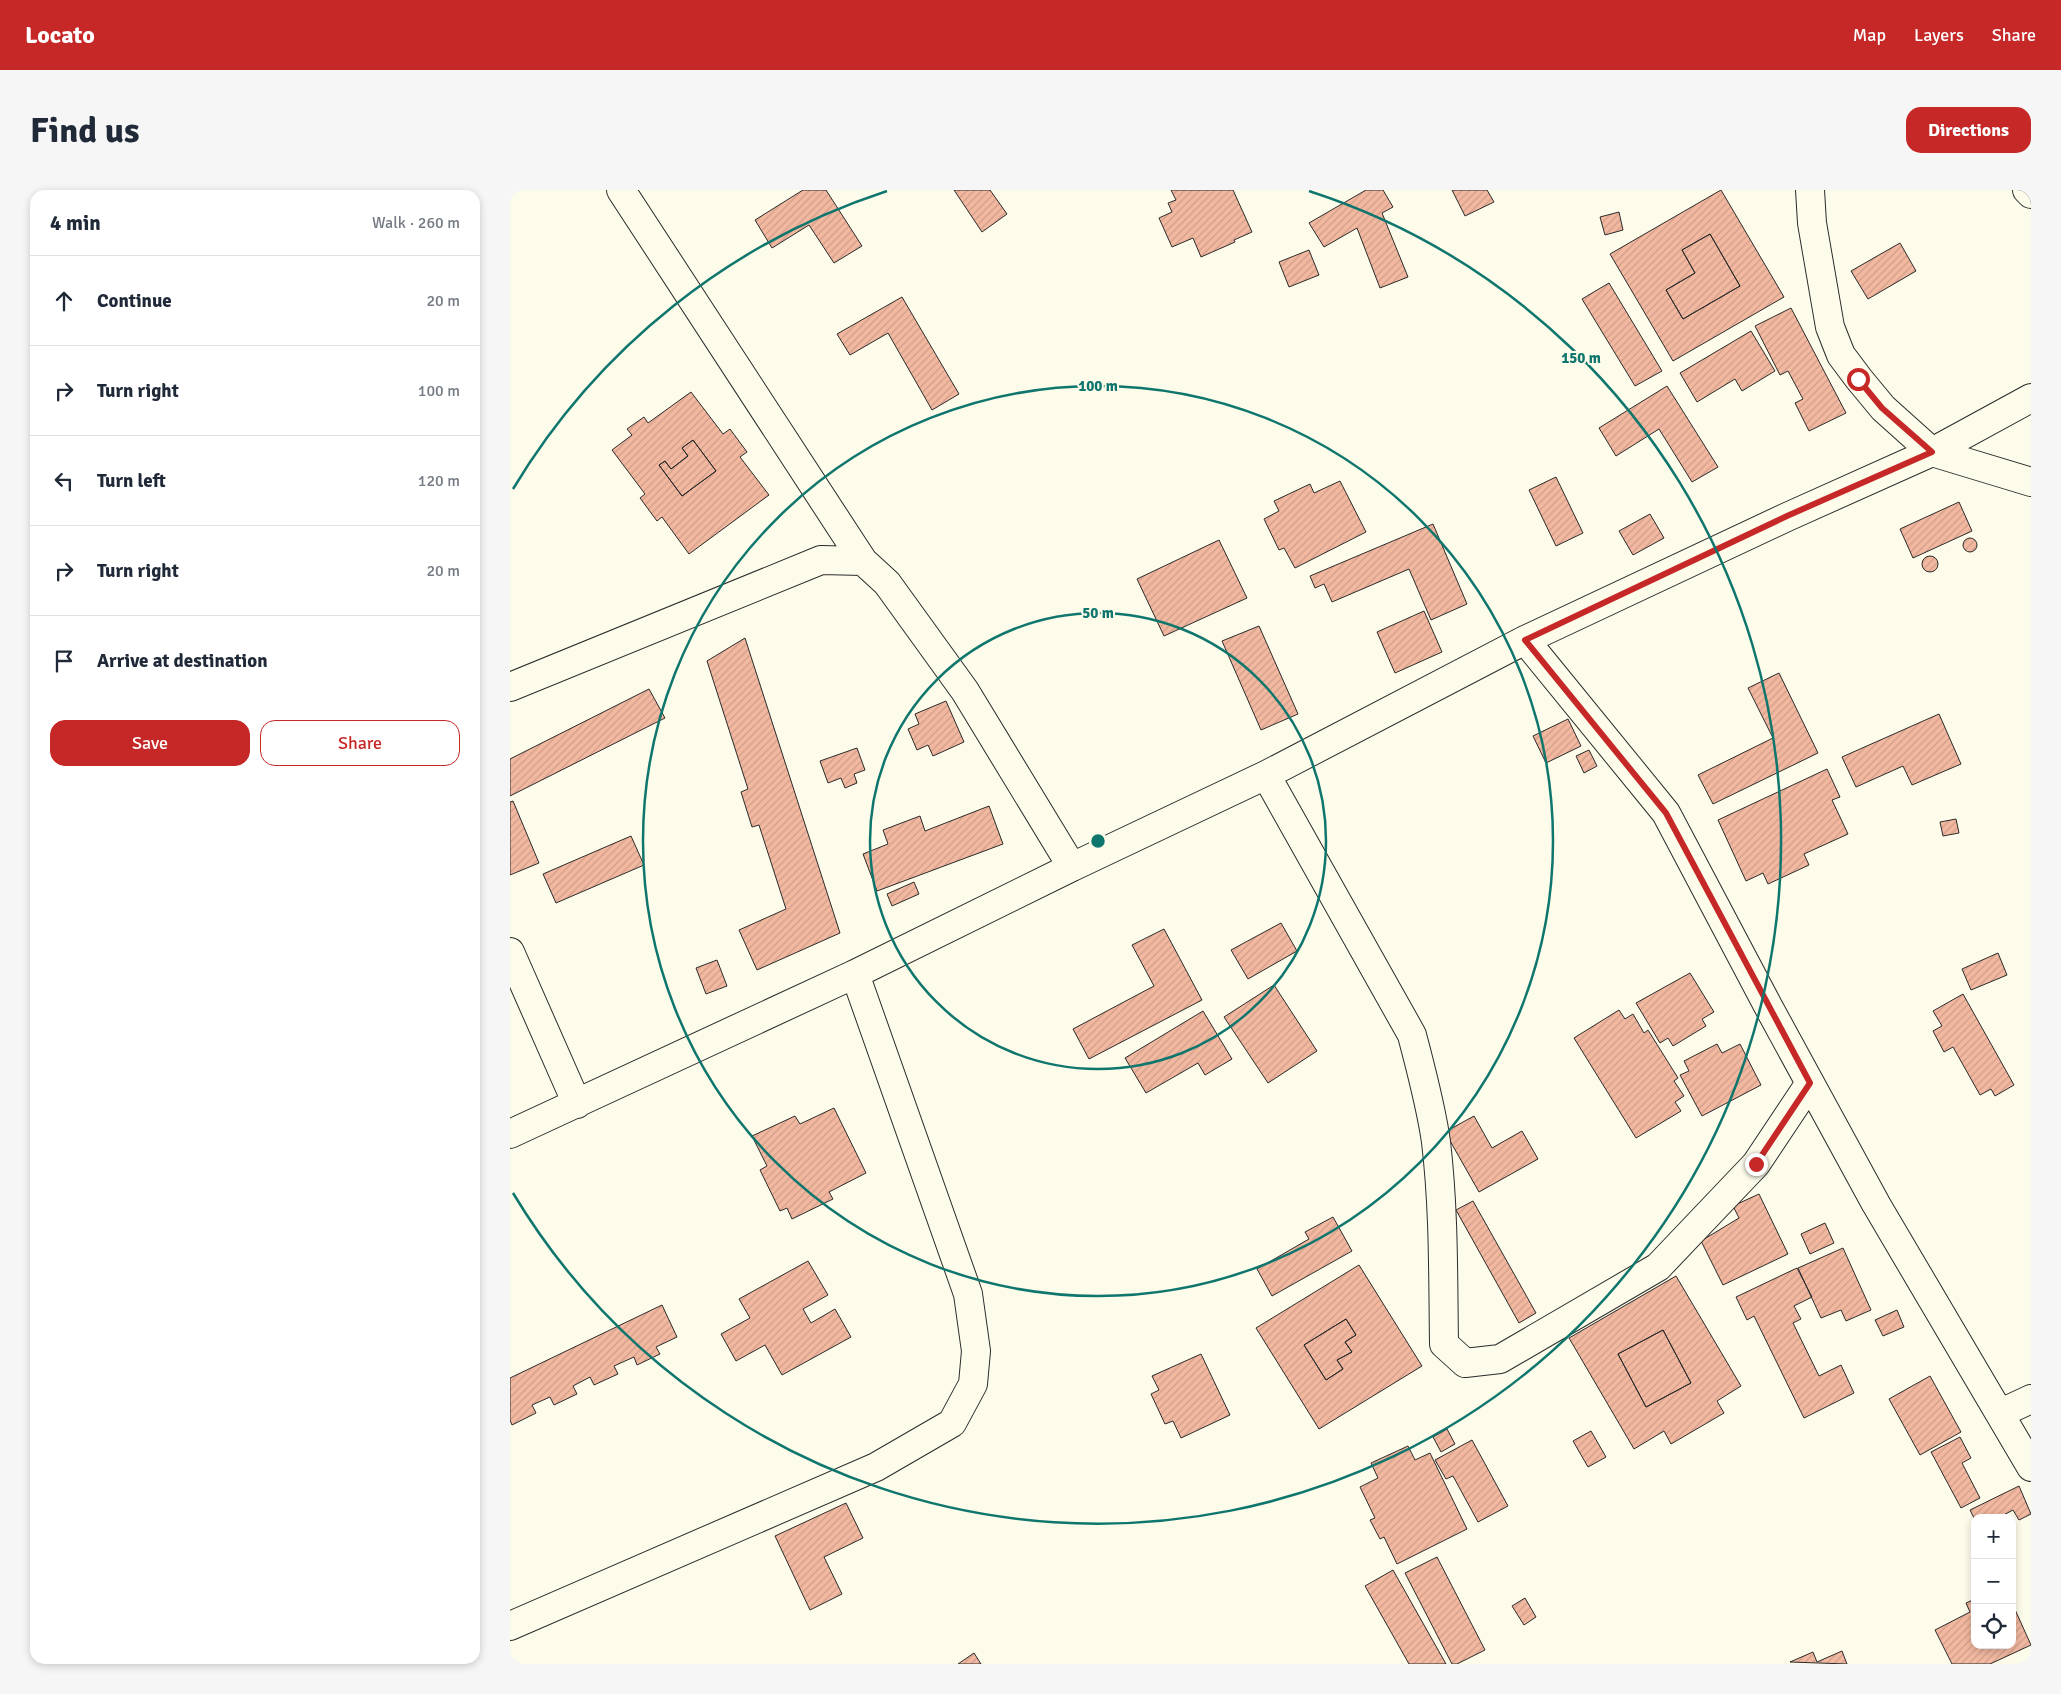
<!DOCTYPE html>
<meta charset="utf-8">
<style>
body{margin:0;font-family:Signika,sans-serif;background:#f6f6f7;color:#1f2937}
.controls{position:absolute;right:15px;bottom:15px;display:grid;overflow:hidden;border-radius:10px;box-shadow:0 2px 8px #0003}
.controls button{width:45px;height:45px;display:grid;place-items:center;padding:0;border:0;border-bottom:1px solid #e0e1e3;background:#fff;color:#1f2937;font:25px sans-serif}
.stop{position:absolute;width:15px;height:15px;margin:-11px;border:4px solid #c62828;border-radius:50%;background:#fff}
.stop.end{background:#c62828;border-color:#fff;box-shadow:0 1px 5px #0008}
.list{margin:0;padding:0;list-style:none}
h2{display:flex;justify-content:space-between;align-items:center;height:65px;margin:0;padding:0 20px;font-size:21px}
h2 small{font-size:16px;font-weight:400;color:#747a83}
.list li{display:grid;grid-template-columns:32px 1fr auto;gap:15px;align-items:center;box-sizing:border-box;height:90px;padding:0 20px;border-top:1px solid #e0e1e3}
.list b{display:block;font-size:19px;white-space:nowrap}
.list em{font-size:16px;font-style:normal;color:#747a83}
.actions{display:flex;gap:10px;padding:15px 20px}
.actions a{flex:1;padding:11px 0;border:1px solid #c62828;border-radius:15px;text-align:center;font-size:18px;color:#c62828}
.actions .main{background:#c62828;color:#fff}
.icon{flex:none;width:28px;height:28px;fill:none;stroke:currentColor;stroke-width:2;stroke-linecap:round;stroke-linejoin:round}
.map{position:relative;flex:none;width:1521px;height:1474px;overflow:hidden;border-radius:15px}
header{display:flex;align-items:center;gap:30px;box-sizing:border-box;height:70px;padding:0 25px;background:#c62828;color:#fff}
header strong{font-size:24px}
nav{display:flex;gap:28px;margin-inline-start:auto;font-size:18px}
.intro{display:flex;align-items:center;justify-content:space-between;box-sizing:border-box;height:120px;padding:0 30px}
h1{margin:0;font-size:35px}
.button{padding:12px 22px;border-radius:15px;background:#c62828;color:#fff;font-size:18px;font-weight:700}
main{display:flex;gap:30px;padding:0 30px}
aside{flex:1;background:#fff;border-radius:15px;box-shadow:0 2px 8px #0003}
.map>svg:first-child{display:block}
.building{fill:url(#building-hatch);stroke:#2b2b2b;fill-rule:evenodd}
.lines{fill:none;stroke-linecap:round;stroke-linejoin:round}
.minor-casing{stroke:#2b2b2b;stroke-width:30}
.minor{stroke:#fdfbea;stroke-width:28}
.route{stroke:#c62828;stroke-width:6}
.ring{fill:none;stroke:#0f766e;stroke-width:2.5}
.centre{fill:#0f766e;stroke:#fdfbea;stroke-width:2.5}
.ring-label{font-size:15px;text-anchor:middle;font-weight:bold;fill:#0f766e;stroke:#fdfbea;stroke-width:4;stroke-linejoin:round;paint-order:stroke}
</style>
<header>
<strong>Locato</strong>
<nav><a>Map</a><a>Layers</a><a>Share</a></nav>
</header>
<div class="intro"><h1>Find us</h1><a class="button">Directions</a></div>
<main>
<aside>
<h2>4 min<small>Walk · 260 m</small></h2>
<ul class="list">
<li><svg class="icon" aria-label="ahead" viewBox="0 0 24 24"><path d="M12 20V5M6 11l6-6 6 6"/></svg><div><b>Continue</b></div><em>20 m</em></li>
<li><svg class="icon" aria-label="right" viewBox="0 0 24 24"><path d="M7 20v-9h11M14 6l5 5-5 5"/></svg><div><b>Turn right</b></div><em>100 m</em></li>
<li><svg class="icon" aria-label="left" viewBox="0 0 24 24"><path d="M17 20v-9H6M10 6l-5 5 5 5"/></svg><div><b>Turn left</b></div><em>120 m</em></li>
<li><svg class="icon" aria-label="right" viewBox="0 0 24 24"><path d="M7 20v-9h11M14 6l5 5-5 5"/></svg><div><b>Turn right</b></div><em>20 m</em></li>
<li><svg class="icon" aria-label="arrive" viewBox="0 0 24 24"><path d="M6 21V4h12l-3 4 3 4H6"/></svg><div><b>Arrive at destination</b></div></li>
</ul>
<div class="actions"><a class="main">Save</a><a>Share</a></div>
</aside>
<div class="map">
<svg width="1521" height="1474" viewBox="0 0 1521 1474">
<defs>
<pattern id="building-hatch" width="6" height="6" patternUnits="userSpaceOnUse" patternTransform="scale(1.25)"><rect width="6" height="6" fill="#f2b8a0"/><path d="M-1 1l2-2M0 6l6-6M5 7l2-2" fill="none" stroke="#d09e8a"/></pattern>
</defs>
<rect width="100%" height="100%" fill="#fdfbea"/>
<path class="building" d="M293,0H316L352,56L324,73L299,35L262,58L245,30Z
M444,0H480L497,24L472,42Z
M661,0H723L742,42L724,50L725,52L691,67L683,48L662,57L649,28L662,22L658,13L666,10Z
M856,0H873L883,17L872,23L898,87L870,98L847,38L814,57L799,33Z
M942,0H977L984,12L955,26Z
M1211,0L1274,107L1163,171L1100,64ZM1200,44L1230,96L1173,129L1156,100L1185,83L1172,60Z
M1109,22L1113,40L1095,45L1090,27Z
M1200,44L1230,96L1173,129L1156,100L1185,83L1172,60Z
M1390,53L1406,81L1358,109L1341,81Z
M799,60L809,85L779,97L769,72Z
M1099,93L1152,181L1125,196L1072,109Z
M392,107L449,204L422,220L378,143L340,165L327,144Z
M1281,118L1336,223L1299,241L1285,213L1293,209L1278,181L1270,185L1245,136Z
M1241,141L1265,181L1232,201L1225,189L1187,212L1170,183Z
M1157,196L1208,277L1182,292L1149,239L1106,266L1089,238Z
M181,202L213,244L220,239L237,262L230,267L259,305L179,364L152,327L147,331L130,308L135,304L102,260L122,245L117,239L134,227L138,233ZM183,250L206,281L172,306L149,275L155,271L161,279L178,266L172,258Z
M183,250L206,281L172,306L149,275L155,271L161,279L178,266L172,258Z
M1046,287L1073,343L1046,356L1019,300Z
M830,291L856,342L785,378L774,358L769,360L754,329L769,321L764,311L800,294L804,303Z
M1449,312L1462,341L1403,368L1390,339Z
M1140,324L1154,348L1123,365L1109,341Z
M923,334L957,414L921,430L899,379L822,412L814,394L805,398L800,386Z
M1453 355a7 7 0 1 1 14 0a7 7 0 1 1-14 0Z
M709,350L737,408L654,446L627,389Z
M1412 374a8 8 0 1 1 16 0a8 8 0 1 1-16 0Z
M914,421L932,462L885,483L867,442Z
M749,436L788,524L751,540L712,451Z
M235,448L330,743L247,780L229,740L276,719L249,635L242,637L231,602L238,599L197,471Z
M1269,483L1308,563L1203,614L1188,585L1263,548L1238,498Z
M139,499L155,528L0,606V569Z
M436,511L454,552L423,566L418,555L407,560L398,539L409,534L405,524Z
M1429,524L1451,574L1402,595L1393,576L1346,597L1332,567Z
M1058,529L1071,556L1036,573L1023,546Z
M347,558L355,580L344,584L347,593L335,598L331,588L318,593L310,571Z
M1079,560L1087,576L1074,583L1066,566Z
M1317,579L1330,607L1322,610L1338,644L1294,664L1299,675L1258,694L1253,683L1236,691L1208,630Z
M3,611L29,673L0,685V612Z
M479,616L493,654L367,701L353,664L378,654L373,640L410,626L415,641Z
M1446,629L1449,643L1433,646L1430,632Z
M121,646L134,675L46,713L33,684Z
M404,692L409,704L382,716L377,704Z
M771,733L787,761L738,789L721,760Z
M654,739L692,810L579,869L563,839L644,796L622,755Z
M1488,763L1497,785L1461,800L1452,779Z
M207,770L217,796L196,804L186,778Z
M1180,783L1204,822L1192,829L1196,836L1163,856L1158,848L1150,853L1126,813Z
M764,795L807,861L758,893L714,827Z
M1453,804L1504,895L1485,906L1481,899L1470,905L1443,857L1434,862L1423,841L1432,836L1423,821Z
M1109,820L1115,829L1123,824L1134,843L1138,840L1168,888L1164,891L1174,906L1165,912L1171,921L1126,948L1064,848Z
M693,821L722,869L695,885L688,873L636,903L615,868Z
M1207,854L1212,863L1230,854L1251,895L1192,926L1170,885L1179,881L1174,871Z
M324,918L356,983L319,1002L323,1009L282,1029L277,1018L270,1021L250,980L257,976L242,946L285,926L290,934Z
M964,926L982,958L1012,941L1028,969L969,1002L935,942Z
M1249,1004L1278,1064L1213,1095L1191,1051L1229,1028L1223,1016Z
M963,1011L1026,1123L1009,1133L946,1020Z
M823,1027L842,1061L762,1106L747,1079L799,1049L795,1042Z
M1315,1033L1324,1053L1300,1064L1291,1044Z
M1333,1058L1361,1120L1336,1131L1331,1120L1311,1128L1288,1078Z
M298,1071L318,1105L293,1119L301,1133L325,1119L341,1147L272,1185L255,1155L226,1171L211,1144L240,1128L229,1109Z
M849,1075L912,1176L809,1239L746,1138ZM836,1129L846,1145L835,1152L842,1162L827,1170L833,1179L816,1190L794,1155Z
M1287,1078L1302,1107L1284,1116L1291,1129L1283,1133L1309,1186L1331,1175L1344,1203L1294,1228L1244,1126L1237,1130L1226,1107Z
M1166,1086L1231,1196L1207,1211L1214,1223L1161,1254L1154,1241L1124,1259L1059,1148ZM1153,1140L1181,1193L1136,1217L1108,1164Z
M152,1115L167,1147L146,1157L150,1164L127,1175L124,1167L104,1176L108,1184L84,1195L80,1187L63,1196L67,1204L44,1215L40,1207L22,1215L26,1223L2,1235L0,1230V1188Z
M1387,1120L1394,1137L1373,1146L1365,1130Z
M836,1129L846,1145L835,1152L842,1162L827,1170L833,1179L816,1190L794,1155Z
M1153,1140L1181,1193L1136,1217L1108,1164Z
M691,1164L720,1225L671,1248L663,1231L655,1234L641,1204L649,1200L642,1186Z
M1420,1186L1451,1242L1410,1265L1379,1209Z
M937,1239L945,1254L931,1262L923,1247Z
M1081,1241L1096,1267L1078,1277L1063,1251Z
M1450,1247L1461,1268L1452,1273L1470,1308L1451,1318L1421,1262Z
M962,1250L998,1316L968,1332L943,1286L936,1289L925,1270Z
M898,1256L905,1270L920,1263L957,1339L887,1374L874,1347L870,1349L860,1330L865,1328L850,1297L868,1288L861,1273Z
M1509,1296L1521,1324L1509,1330L1503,1320L1488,1328H1465V1330L1460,1320Z
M336,1313L353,1348L314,1367L332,1404L300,1420L265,1346Z
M927,1367L975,1460L947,1474H942L895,1383Z
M883,1380L936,1474H899L855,1396Z
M1015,1408L1026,1427L1014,1435L1002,1416Z
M1465,1409V1455H1502V1413L1521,1455L1480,1474H1442L1425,1440L1460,1422L1456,1413Z
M1332,1461L1337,1474L1280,1472L1303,1462L1307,1472Z
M464,1463L471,1474H448Z"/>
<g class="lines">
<defs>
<path id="minor" d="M111,0L353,371
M1300,0L1302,33L1320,137L1331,165L1349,189L1373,218L1422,262L1521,292
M1517,0L1521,4
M1015,450L1156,623L1258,816L1366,1014L1521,1277
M0,497L311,370L353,371L377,393L455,501L562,677L756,585L1015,450L1277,327L1422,262L1521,208
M756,585L902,845C911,880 921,916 926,952C934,1019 933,1087 934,1154L955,1173L990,1169L1148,1077L1246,974L1300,893
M0,762L67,914
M0,944L345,784L562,677
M1491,1223L1521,1209
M0,1436L366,1277L442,1233L463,1194L466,1161L458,1104L345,784"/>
</defs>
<use href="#minor" class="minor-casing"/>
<use href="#minor" class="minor"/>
</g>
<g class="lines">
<path class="route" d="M1246,974L1300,893L1156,623L1015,450L1277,326L1422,262L1372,218L1348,189"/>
</g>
<g class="ring">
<circle cx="588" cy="651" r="228"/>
<circle cx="588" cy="651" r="455"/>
<path d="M3 299A683 683 0 0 1 377 1M799 1A683 683 0 1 1 3 1003"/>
</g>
<circle cx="588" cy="651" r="8" class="centre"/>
<g class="ring-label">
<text x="1071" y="173">150 m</text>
<text x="588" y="201">100 m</text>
<text x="588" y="428">50 m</text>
</g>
</svg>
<div class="controls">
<button>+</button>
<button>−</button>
<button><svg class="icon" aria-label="locate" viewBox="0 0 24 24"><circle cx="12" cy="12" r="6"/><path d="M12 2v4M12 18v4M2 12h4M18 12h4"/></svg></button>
</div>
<div class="stop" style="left:1348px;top:189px"></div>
<div class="stop end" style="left:1246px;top:974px"></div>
</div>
</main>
